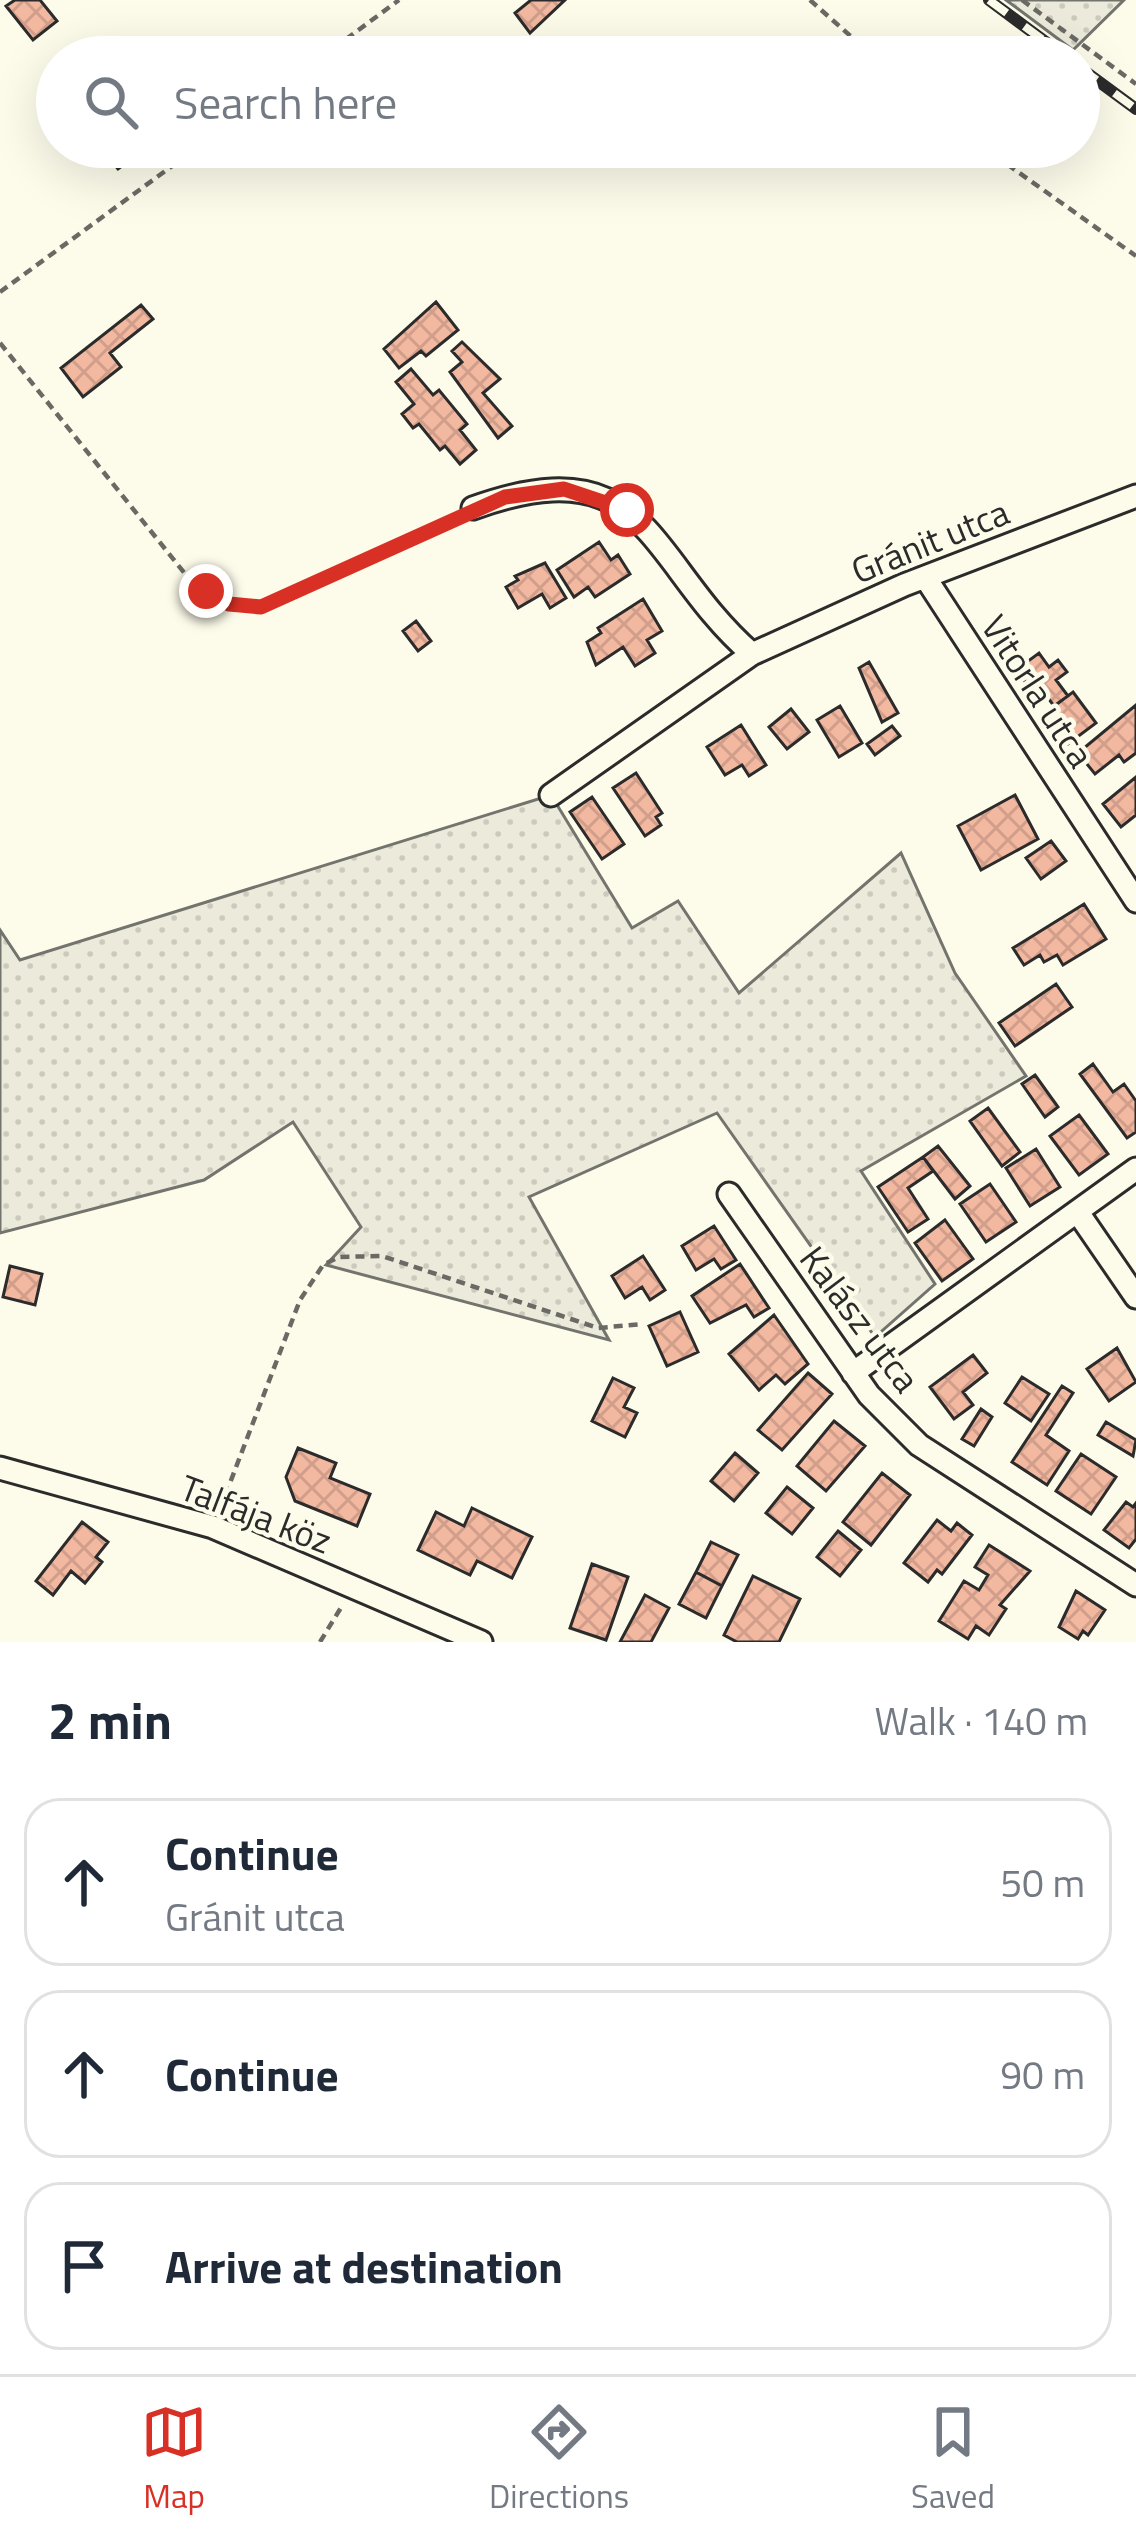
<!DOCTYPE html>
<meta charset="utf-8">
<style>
body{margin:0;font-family:"Titillium Web",sans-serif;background:#f2f2f3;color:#1f2937}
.stop{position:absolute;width:36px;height:36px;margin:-27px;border:9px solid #d93025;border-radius:50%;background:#fff}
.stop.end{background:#d93025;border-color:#fff;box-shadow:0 3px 12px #0008}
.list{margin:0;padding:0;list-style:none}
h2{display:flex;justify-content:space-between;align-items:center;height:156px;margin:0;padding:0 48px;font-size:51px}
h2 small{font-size:39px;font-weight:400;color:#747a83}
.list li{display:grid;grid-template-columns:78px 1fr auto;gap:36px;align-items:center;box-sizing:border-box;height:168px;margin:0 24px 24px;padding:0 24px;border:3px solid #e0e1e3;border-radius:36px}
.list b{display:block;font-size:45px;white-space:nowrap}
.list p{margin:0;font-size:39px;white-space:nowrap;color:#747a83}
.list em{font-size:39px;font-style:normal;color:#747a83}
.icon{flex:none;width:66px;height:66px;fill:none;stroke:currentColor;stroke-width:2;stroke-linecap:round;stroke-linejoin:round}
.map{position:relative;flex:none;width:1136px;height:1642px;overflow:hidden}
.search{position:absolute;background:#fff;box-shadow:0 12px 48px #0002;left:36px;right:36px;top:36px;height:132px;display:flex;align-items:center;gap:30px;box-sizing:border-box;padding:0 42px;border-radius:66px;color:#747a83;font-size:45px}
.sheet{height:732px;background:#fff}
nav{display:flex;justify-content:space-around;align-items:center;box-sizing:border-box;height:168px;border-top:3px solid #e0e1e3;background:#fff;font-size:33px;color:#747a83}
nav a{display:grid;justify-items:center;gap:6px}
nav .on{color:#d93025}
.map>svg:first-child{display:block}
.garden{fill:url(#garden-dots);stroke:#74746e;stroke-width:3}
.building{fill:url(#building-cross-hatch);stroke:#2b2b2b;stroke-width:3}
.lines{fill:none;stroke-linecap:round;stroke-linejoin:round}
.minor-casing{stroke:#2b2b2b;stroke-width:27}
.path{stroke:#6a6964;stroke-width:4.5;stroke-dasharray:9 6;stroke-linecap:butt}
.minor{stroke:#fdfbea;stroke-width:21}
.rail-casing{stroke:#2b2b2b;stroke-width:12}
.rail{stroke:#fdfbea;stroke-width:8;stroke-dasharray:22;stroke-linecap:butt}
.route{stroke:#d93025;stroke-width:15}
.labels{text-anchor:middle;stroke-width:9;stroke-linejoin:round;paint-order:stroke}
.street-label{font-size:36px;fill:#2b2b2b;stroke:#fdfbea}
</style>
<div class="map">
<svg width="1136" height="1642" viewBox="0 0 1136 1642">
<defs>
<pattern id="garden-dots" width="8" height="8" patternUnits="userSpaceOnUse" patternTransform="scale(3)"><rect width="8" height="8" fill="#ecebdb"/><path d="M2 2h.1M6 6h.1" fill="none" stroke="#cbcabc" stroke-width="1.8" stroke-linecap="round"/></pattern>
<pattern id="building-cross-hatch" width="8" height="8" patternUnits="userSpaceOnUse" patternTransform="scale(3)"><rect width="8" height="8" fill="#f2b8a0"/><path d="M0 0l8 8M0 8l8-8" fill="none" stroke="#d09e8a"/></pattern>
</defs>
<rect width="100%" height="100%" fill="#fdfbea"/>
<path class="garden" d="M1006,0H1124L1073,50Z
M551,795L632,928L678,901L739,993L901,853L955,973L1026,1076L861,1171L935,1284L875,1337L717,1113L529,1197L609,1340L326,1265L361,1227L293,1122L204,1180L0,1233V930L20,960Z"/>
<path class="building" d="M15,0H40L57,21L33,40L6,6Z
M531,0H565L530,33L515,13Z
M124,147L133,158L118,169L102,149Z
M436,302L458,330L426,356L421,351L399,368L384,349Z
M141,305L153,319L110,353L121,367L83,397L61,368Z
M462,342L500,379L483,393L512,426L498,438L450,372L462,362L452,351Z
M411,369L433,395L439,390L467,424L460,430L476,450L460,464L445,446L440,450L419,424L413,428L402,414L414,404L396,382Z
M599,542L611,560L618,555L630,574L595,597L588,587L574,597L557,570Z
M545,563L566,598L550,608L542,594L518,608L506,587L518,580L515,576Z
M643,599L662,631L647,640L655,653L635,666L623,647L596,665L587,642L601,633L598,628Z
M416,621L431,641L418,651L403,631Z
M1039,653L1049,667L1058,660L1067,672L1056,680L1068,696L1054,706L1042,690L1035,695L1016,670Z
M869,662L898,713L882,722L859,668Z
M1073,692L1096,723L1068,744L1045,713Z
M1136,705V753L1124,762L1119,755L1095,774L1078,753Z
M840,706L862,743L839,757L817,720Z
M791,709L809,732L787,749L769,727Z
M741,725L766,765L749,776L742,765L725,775L707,747Z
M892,726L900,736L875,755L867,744Z
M636,773L662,813L656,817L661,825L645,836L613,788Z
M1136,777V815L1121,827L1103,804Z
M1015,795L1038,839L981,870L958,826Z
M592,797L624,844L602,859L570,812Z
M1051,841L1066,861L1041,879L1026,858Z
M1084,904L1106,939L1063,965L1057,955L1044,962L1040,955L1024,965L1013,948Z
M1056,984L1072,1007L1015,1046L999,1023Z
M1093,1064L1113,1092L1124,1084L1136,1101V1132L1127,1138L1080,1074Z
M1035,1075L1058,1107L1045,1117L1022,1084Z
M988,1108L1020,1152L1002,1166L970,1121Z
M1079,1115L1108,1154L1079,1175L1050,1136Z
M938,1146L970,1186L955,1199L923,1157Z
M1036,1149L1060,1187L1030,1206L1006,1168Z
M923,1157L933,1171L908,1188L928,1219L908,1232L878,1187Z
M990,1184L1016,1222L986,1242L960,1204Z
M945,1220L973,1259L942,1281L915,1243Z
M714,1226L736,1260L721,1269L714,1259L696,1270L682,1246Z
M643,1256L665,1290L650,1300L642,1287L625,1298L612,1276Z
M740,1264L769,1308L754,1317L746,1305L710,1323L692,1296Z
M10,1266L42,1274L35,1305L3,1297Z
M680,1312L698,1352L667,1366L649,1326Z
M774,1315L808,1364L785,1384L776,1375L759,1390L729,1354Z
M1117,1348L1136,1382L1109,1401L1087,1369Z
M973,1355L987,1373L963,1392L973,1405L954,1419L930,1387Z
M808,1373L832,1394L782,1450L758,1430Z
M1022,1377L1049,1394L1031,1421L1005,1403Z
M613,1378L634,1388L624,1407L637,1413L625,1437L592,1421Z
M1062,1386L1073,1393L1046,1435L1069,1451L1047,1485L1012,1462Z
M981,1409L992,1417L974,1446L962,1439Z
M834,1421L865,1446L826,1491L797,1466Z
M1106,1422L1136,1440L1133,1456L1098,1435Z
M298,1448L336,1463L330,1478L370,1494L357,1526L295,1501L286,1477Z
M735,1453L758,1473L734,1501L711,1481Z
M1081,1454L1116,1477L1091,1514L1056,1491Z
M882,1473L910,1495L871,1545L843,1522Z
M787,1487L813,1508L792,1534L766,1513Z
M1126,1502L1133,1507L1136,1503V1539L1129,1548L1104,1530Z
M472,1508L532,1537L512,1578L477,1561L470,1575L418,1550L436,1512L464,1526Z
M937,1520L951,1531L957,1523L972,1535L942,1574L937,1570L928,1582L904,1563Z
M82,1522L108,1542L96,1557L102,1562L85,1583L71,1571L53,1595L36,1581Z
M838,1531L861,1550L840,1576L817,1557Z
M711,1542L738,1555L722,1586L696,1572Z
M989,1545L1030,1571L1000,1605L1006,1609L989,1635L976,1626L968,1639L939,1621L964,1581L979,1590L988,1575L975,1567Z
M592,1564L628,1577L606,1640L570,1628Z
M696,1572L722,1586L706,1618L679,1604Z
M753,1576L800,1599L779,1642H737L724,1635Z
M1076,1591L1105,1610L1088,1635L1083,1631L1078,1639L1059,1627Z
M645,1595L669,1608L651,1642H620Z"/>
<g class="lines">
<defs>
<path id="minor" d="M473,508C651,444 647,563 752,654
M925,577L1136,901
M551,795L752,654L904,585L1136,496
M729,1194L869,1395L919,1445L1136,1585
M1079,1214L1136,1297
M853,1373L1136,1169
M0,1468L213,1527L481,1642"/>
</defs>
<use href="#minor" class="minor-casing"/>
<path class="path" d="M810,0L874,57
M1022,0L1136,84
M322,57L399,0
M983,147L1136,256
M0,292L198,147
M0,343L186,575L229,604L261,607L457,516
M220,1509L300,1300L323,1265L339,1257L382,1256L598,1328L643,1324
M320,1642L342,1606"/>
<use href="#minor" class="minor"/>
<defs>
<path id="rail" d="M989,0L1066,57
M1079,67L1136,109"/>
</defs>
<use href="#rail" class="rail-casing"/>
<use href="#rail" class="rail"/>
</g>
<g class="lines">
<path class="route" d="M206,591L229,604L261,607L505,497L564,489L627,510"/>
</g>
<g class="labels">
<g class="street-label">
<text transform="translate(930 541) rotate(-22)" y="13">Gránit utca</text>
<text transform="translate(1038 691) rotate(57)" y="13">Vitorla utca</text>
<text transform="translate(860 1319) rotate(53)" y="13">Kalász utca</text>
<text transform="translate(256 1514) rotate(21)" y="13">Talfája köz</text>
</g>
</g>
</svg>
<div class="stop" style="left:627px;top:510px"></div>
<div class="stop end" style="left:206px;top:591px"></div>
<div class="search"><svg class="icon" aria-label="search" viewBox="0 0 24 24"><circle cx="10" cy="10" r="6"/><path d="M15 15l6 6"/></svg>Search here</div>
</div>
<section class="sheet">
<h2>2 min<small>Walk · 140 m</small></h2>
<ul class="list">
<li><svg class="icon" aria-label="ahead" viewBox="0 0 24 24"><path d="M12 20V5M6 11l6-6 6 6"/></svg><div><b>Continue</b><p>Gránit utca</p></div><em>50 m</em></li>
<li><svg class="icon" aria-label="ahead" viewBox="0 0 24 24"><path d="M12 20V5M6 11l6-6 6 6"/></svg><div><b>Continue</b></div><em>90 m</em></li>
<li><svg class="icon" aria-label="arrive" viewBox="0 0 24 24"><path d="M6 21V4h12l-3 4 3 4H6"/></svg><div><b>Arrive at destination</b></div></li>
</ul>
</section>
<nav>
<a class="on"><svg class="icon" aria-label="map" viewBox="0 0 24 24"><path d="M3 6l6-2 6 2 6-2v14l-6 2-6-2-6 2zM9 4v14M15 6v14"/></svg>Map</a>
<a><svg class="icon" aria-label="directions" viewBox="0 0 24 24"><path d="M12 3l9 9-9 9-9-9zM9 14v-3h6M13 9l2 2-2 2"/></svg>Directions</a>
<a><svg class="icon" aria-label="saved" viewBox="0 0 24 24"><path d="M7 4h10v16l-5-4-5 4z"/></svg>Saved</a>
</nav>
